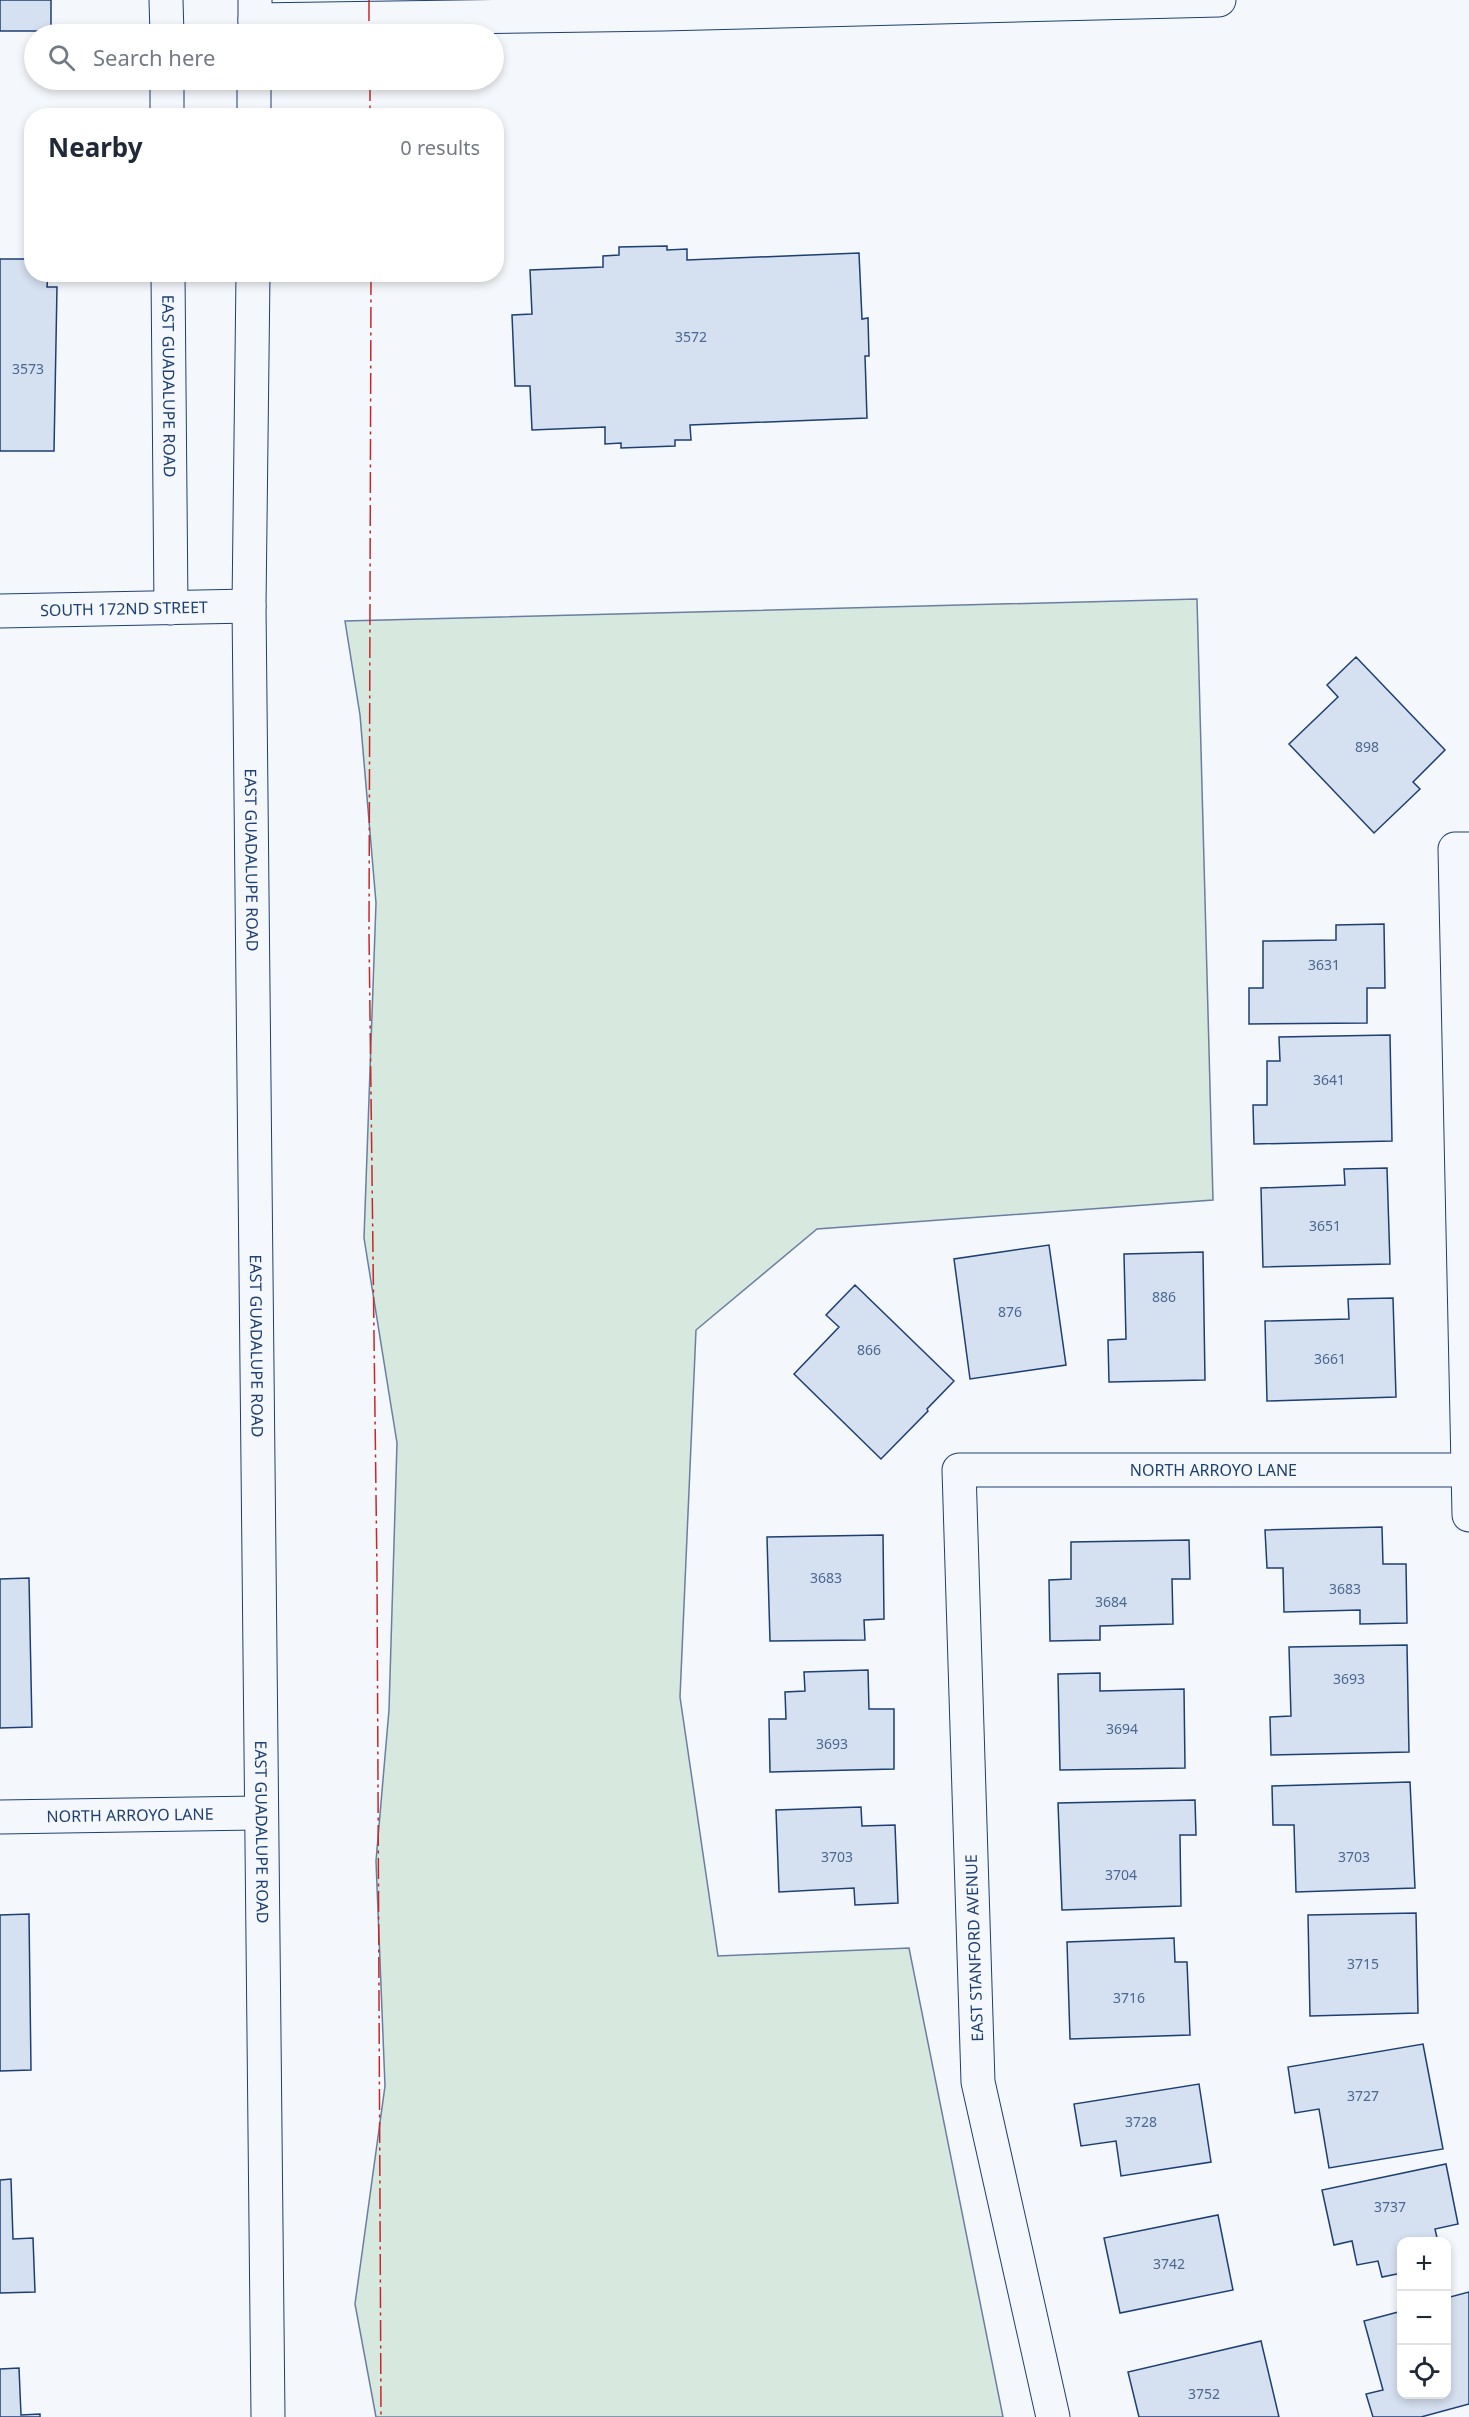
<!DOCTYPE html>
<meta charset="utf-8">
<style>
body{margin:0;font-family:"Noto Sans",sans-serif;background:#f6f6f7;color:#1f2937}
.controls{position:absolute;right:18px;bottom:18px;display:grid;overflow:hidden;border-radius:12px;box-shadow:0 3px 9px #0003}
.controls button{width:54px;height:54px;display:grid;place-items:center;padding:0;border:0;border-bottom:2px solid #e0e1e3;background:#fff;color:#1f2937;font:30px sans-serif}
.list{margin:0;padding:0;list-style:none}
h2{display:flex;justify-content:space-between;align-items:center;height:78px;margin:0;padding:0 24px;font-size:26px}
h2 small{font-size:20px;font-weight:400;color:#747a83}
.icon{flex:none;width:33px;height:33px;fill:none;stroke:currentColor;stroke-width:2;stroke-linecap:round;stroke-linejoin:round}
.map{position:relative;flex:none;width:1469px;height:2417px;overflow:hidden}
.search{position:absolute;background:#fff;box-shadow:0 3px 9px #0003;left:24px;top:24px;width:480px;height:66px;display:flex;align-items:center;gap:15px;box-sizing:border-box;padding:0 21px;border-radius:33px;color:#747a83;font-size:22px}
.panel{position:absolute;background:#fff;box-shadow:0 3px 9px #0003;left:24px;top:108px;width:480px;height:174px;border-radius:24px}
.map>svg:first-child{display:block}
.green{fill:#d7e8df;stroke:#687fa3;stroke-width:1.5}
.building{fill:#d5e0f0;stroke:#1d3f73;stroke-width:1.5}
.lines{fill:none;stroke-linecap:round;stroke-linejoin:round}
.minor-casing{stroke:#1d3f73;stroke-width:35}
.secondary-casing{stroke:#1d3f73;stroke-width:35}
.minor{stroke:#f4f7fb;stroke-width:33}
.secondary{stroke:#f4f7fb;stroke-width:33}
.power{stroke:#c62828;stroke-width:1.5;stroke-dasharray:21 4.5 3 4.5;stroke-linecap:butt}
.labels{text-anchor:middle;stroke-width:4.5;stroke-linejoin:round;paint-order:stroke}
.number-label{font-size:14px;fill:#4b6792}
.street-label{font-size:16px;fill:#1d3f73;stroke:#f4f7fb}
</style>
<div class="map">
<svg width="1469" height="2417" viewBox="0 0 1469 2417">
<rect width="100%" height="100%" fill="#f4f7fb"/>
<path class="green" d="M1197,599L1213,1200L817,1229L696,1330L680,1697L718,1956L909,1948L1003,2417H376L355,2304L385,2086L376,1861L389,1710L397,1443L364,1238L376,903L360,715L345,621Z"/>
<path class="building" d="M0,0H51V31H0Z
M667,246V250L687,249V260L859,253L862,319L868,318L869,356H865L867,418L690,425L691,440H675V446L621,448V443L605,444V427L532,430L530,386H515L512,315L532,314L530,270L603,267V256L619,255V247Z
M0,259H32V274H48L47,287H57L54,451H0Z
M1356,657L1445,750L1413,782L1420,789L1374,833L1289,744L1338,697L1327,685Z
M1384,924L1385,988H1367V1023L1249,1024V988H1263V941L1336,940V925Z
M1390,1035L1392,1141L1254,1144L1253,1105H1267V1061H1280L1279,1037Z
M1387,1168L1390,1264L1263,1267L1261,1188L1345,1185L1344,1169Z
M1049,1245L1066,1365L970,1379L954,1259Z
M1203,1252L1205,1380L1109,1382L1108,1340L1126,1339L1124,1254Z
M855,1285L954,1381L927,1409L928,1411L881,1459L794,1374L839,1327L826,1315Z
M1393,1298L1396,1397L1267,1401L1265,1321L1349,1319L1348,1299Z
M1382,1527L1383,1564H1406L1407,1623L1360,1624V1610L1284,1612L1283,1568H1267L1265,1530Z
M883,1535L884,1619L864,1620L865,1640L770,1641L767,1537Z
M1189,1540L1190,1579H1172L1173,1624L1100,1626V1640L1050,1641L1049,1580L1071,1579V1542Z
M29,1578L32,1727L0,1728V1579Z
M1407,1645L1409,1752L1271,1755L1270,1717L1291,1716L1289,1647Z
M868,1670L869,1709H894V1769L770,1772L769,1719H786L785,1692L805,1691L804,1672Z
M1100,1673V1691L1184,1689L1185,1768L1060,1770L1058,1674Z
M1410,1782L1415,1888L1296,1892L1294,1825H1273L1272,1786Z
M1195,1800L1196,1835H1180L1181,1906L1062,1910L1058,1803Z
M861,1807L862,1826L895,1825L898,1903L855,1905L854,1888L779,1892L776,1810Z
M1416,1913L1418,2013L1310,2016L1308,1915Z
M29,1914L31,2070L0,2071V1915Z
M1174,1938L1175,1962H1187L1190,2035L1070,2039L1067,1942Z
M1423,2044L1443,2149L1329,2168L1319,2109L1295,2113L1288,2067Z
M1199,2084L1211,2162L1121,2176L1116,2141L1081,2146L1074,2104Z
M1446,2164L1458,2224L1435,2229L1438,2242H1402V2273L1382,2277L1378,2261L1357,2265L1352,2241L1334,2245L1322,2190Z
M11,2179L13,2239L33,2238L35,2292L0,2293V2180Z
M1218,2215L1233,2290L1120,2313L1104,2238Z
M1469,2292V2404L1421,2417H1373L1366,2394L1383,2390L1364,2321L1402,2311V2394H1446V2298Z
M1261,2341L1279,2417H1139L1128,2372Z
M19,2368L21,2415L40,2414V2417H0V2369Z"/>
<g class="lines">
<defs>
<g id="minor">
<path d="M166,0L167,34"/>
<path d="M255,20L663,14L1219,0"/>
<path d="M167,80V116"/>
<path id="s1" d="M168,274L171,608"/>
<path id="s2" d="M0,611L249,606"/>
<path d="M1469,849H1455L1469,1515"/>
<path id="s3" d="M0,1817L261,1813"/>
<path id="s4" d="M1053,2417L978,2082L959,1470H1467"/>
</g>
<g id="secondary">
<path d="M255,34V0"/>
<path d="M254,116V80"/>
<path id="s5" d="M253,274L249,606L268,2417"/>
</g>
</defs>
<use href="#minor" class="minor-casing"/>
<use href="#secondary" class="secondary-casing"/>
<use href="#minor" class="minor"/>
<use href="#secondary" class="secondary"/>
<path class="power" d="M369,0V34
M370,80V116
M371,274L369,934L377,1574L381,2417"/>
</g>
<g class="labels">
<g class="number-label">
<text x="691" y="342">3572</text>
<text x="28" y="374">3573</text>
<text x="1367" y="752">898</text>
<text x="1324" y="970">3631</text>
<text x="1329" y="1085">3641</text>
<text x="1325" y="1231">3651</text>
<text x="1164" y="1302">886</text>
<text x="1010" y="1317">876</text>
<text x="869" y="1355">866</text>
<text x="1330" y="1364">3661</text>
<text x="826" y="1583">3683</text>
<text x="1345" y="1594">3683</text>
<text x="1111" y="1607">3684</text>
<text x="1349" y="1684">3693</text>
<text x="1122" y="1734">3694</text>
<text x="832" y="1749">3693</text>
<text x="837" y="1862">3703</text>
<text x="1354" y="1862">3703</text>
<text x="1121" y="1880">3704</text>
<text x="1363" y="1969">3715</text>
<text x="1129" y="2003">3716</text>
<text x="1363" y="2101">3727</text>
<text x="1141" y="2127">3728</text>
<text x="1390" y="2212">3737</text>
<text x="1169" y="2269">3742</text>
<text x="1204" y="2399">3752</text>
</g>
<g class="street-label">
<text dy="6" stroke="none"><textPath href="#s1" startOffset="112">EAST GUADALUPE ROAD</textPath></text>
<text dy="6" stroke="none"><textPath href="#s2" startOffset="124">SOUTH 172ND STREET</textPath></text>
<text dy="6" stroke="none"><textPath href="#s5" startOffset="586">EAST GUADALUPE ROAD</textPath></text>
<text dy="6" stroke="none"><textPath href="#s5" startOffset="1072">EAST GUADALUPE ROAD</textPath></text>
<text dy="6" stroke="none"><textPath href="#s4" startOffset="1210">NORTH ARROYO LANE</textPath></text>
<text dy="6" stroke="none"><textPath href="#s3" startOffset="130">NORTH ARROYO LANE</textPath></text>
<text dy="6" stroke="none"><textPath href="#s5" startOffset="1558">EAST GUADALUPE ROAD</textPath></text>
<text transform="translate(974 1948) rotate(-92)" y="6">EAST STANFORD AVENUE</text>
</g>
</g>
</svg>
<div class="controls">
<button>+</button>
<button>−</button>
<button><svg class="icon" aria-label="locate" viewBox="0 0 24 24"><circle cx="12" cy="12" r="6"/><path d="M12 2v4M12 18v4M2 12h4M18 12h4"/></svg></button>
</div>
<div class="search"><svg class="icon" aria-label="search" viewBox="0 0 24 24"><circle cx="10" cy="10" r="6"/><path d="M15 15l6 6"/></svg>Search here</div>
<section class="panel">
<h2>Nearby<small>0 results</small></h2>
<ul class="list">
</ul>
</section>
</div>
